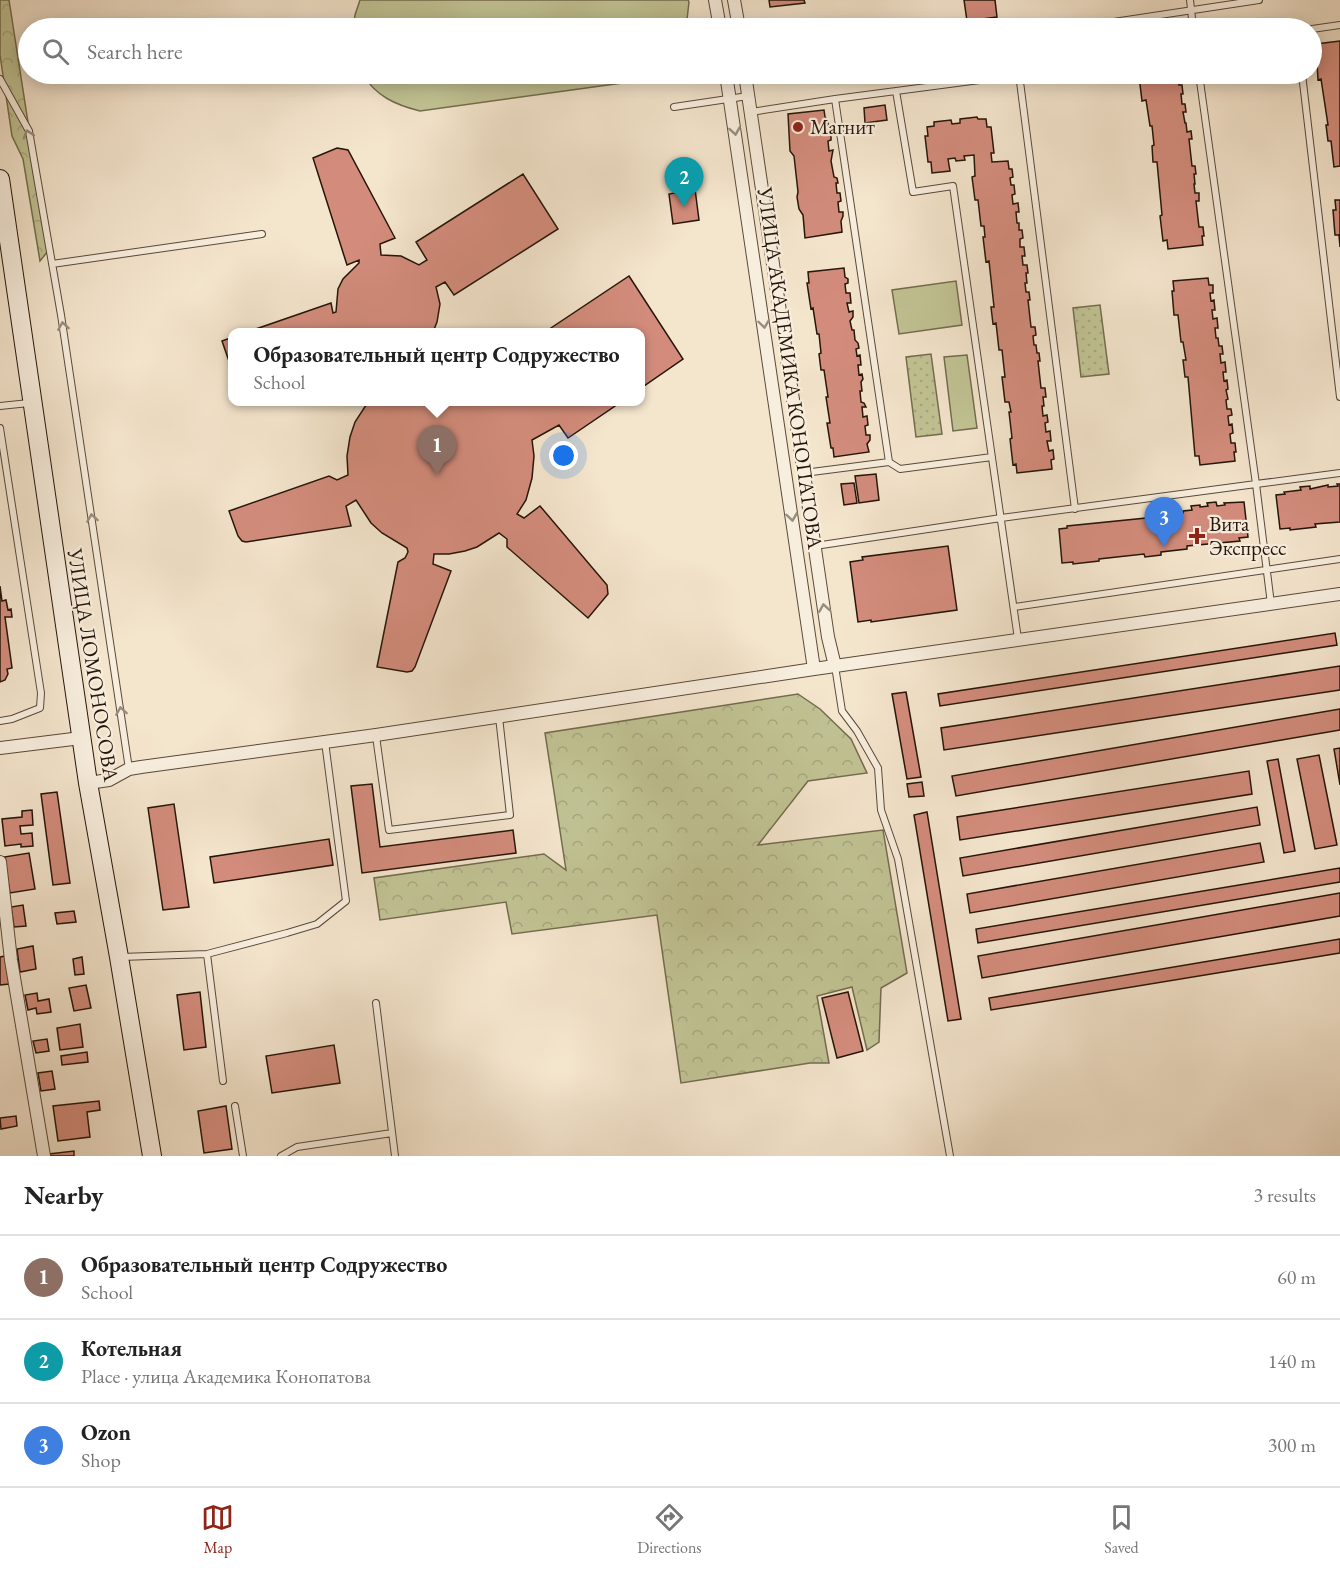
<!DOCTYPE html>
<meta charset="utf-8">
<style>
body{margin:0;font-family:"EB Garamond",serif;background:#f2f2f2;color:#222}
.you{position:absolute;left:564px;top:456px;width:21px;height:21px;margin:-15px;border:4px solid #fff;border-radius:50%;background:#1a73e8;box-shadow:0 0 0 9px #1a73e833}
.badge{display:grid;place-items:center;width:39px;height:39px;border-radius:50%;background:#8f2418;color:#fff;font-size:20px;font-weight:700}
.pin{position:absolute;translate:-50% -50px;filter:drop-shadow(0 2px 3px #0008)}
.pin::after{content:'';position:absolute;top:32px;width:21px;height:18px;background:inherit;clip-path:polygon(0 0,100% 0,50% 100%)}
.popup{position:absolute;left:228px;top:328px;width:417px;height:78px;box-sizing:border-box;display:grid;place-content:center;border-radius:12px;background:#fff;filter:drop-shadow(0 2px 4px #0005);font-size:20px;white-space:nowrap;color:#767676}
.popup b{font-size:22px;color:#222}
.popup::after{content:'';position:absolute;left:50%;top:100%;margin-left:-12px;border:12px solid transparent;border-top-color:#fff}
.list{margin:0;padding:0;list-style:none}
h2{display:flex;justify-content:space-between;align-items:center;height:78px;margin:0;padding:0 24px;font-size:26px}
h2 small{font-size:20px;font-weight:400;color:#767676}
.list li{display:grid;grid-template-columns:39px 1fr auto;gap:18px;align-items:center;box-sizing:border-box;height:84px;padding:0 24px;border-top:2px solid #e0e0e0}
.list b{display:block;font-size:22px;white-space:nowrap}
.list p{margin:0;font-size:20px;white-space:nowrap;color:#767676}
.list em{font-size:20px;font-style:normal;color:#767676}
.icon{flex:none;width:33px;height:33px;fill:none;stroke:currentColor;stroke-width:2;stroke-linecap:round;stroke-linejoin:round}
.map{position:relative;flex:none;width:1340px;height:1156px;overflow:hidden}
.search{position:absolute;background:#fff;box-shadow:0 3px 15px #0003;left:18px;right:18px;top:18px;height:66px;display:flex;align-items:center;gap:15px;box-sizing:border-box;padding:0 21px;border-radius:33px;color:#767676;font-size:22px}
.sheet{height:330px;background:#fff}
nav{display:flex;justify-content:space-around;align-items:center;box-sizing:border-box;height:84px;border-top:2px solid #e0e0e0;background:#fff;font-size:16px;color:#767676}
nav a{display:grid;justify-items:center;gap:3px}
nav .on{color:#8f2418}
.map>svg:first-child{display:block}
.grass{fill:url(#grass-dots);stroke:#736c4e;stroke-width:1.5}
.forest{fill:url(#forest-crowns);stroke:#736c4e;stroke-width:1.5}
.pitch{fill:#c1c394;stroke:#736c4e;stroke-width:1.5}
.building{fill:#d38c7c;stroke:#251509;stroke-width:1.5}
.lines{fill:none;stroke-linecap:round;stroke-linejoin:round}
.lane-casing{stroke:#59493a;stroke-width:8}
.street-casing{stroke:#59493a;stroke-width:14}
.secondary-casing{stroke:#251509;stroke-width:20}
.lane{stroke:#f8eede;stroke-width:6}
.street{stroke:#f8eede;stroke-width:12}
.secondary{stroke:#f8eede;stroke-width:18}
.oneway{stroke:#998c7e}
.poi-dot{fill:#8f2418;stroke:#f8eede;stroke-width:2}
.labels{text-anchor:middle;stroke-width:4.5;stroke-linejoin:round;paint-order:stroke}
.poi-label{font-size:21px;fill:#251509;stroke:#f8eede;text-anchor:start}
.street-label{font-size:21px;fill:#251509;stroke:#f8eede}
</style>
<div class="map">
<svg width="1340" height="1156" viewBox="0 0 1340 1156">
<defs>
<pattern id="grass-dots" width="8" height="8" patternUnits="userSpaceOnUse" patternTransform="scale(1.5)"><rect width="8" height="8" fill="#c1c394"/><path d="M2 2h.1M6 6h.1" fill="none" stroke="#a6a77e" stroke-width="1.8" stroke-linecap="round"/></pattern>
<pattern id="forest-crowns" width="20" height="18" patternUnits="userSpaceOnUse" patternTransform="scale(1.5)"><rect width="20" height="18" fill="#c1c394"/><path d="M2 6a3 3 0 1 1 6 0M12 15a3 3 0 1 1 6 0" fill="none" stroke="#a6a77e"/></pattern>
</defs>
<rect width="100%" height="100%" fill="#f4e5cd"/>
<filter id="stains"><feTurbulence type="fractalNoise" baseFrequency=".00333" numOctaves="4"/><feColorMatrix values="0 0 0 0 .2 0 0 0 0 .09 0 0 0 0 .02 0 0 0 .5 -.17"/></filter>
<radialGradient id="worn" r=".72"><stop offset=".6" stop-color="#630" stop-opacity="0"/><stop offset="1" stop-color="#630" stop-opacity=".3"/></radialGradient>
<path class="grass" d="M1100,305L1109,374L1081,377L1073,308Z
M931,354L942,434L916,437L906,357Z"/>
<path class="forest" d="M0,0H9L48,251L40,261L23,159L12,136L0,55Z
M798,694L820,709L851,739L867,773L808,781L758,845L883,830L907,973L881,988L879,1042L867,1050L852,987L817,996L829,1063H810L681,1083L657,915L512,934L506,902L380,920L374,878L544,854L566,870L545,733Z"/>
<path class="pitch" d="M360,0H688L689,2L686,28H353L355,15Z
M363,74H652L637,81L420,111C396,105 375,96 363,74Z
M956,281L962,325L899,334L892,290Z
M967,355L977,428L953,431L944,357Z"/>
<path class="building" d="M769,0H804L805,3L770,7Z
M964,0H995L997,17L967,21Z
M1340,41V166L1334,167L1331,141H1328L1326,125H1328L1321,79L1318,80L1316,44Z
M1142,74H1181V77H1178L1179,85H1182L1183,94H1181L1182,104H1185L1186,112H1183L1185,123H1186L1187,132L1191,131L1192,139H1189L1192,166H1195L1196,174H1194L1195,184H1194L1195,193H1199V201H1196L1199,227H1203L1204,236H1202L1203,245L1168,249L1167,240L1163,241L1160,216L1162,215L1157,162H1153L1152,146L1154,145L1152,126H1150L1146,100L1142,101L1139,76L1143,75Z
M885,105L887,120L865,123L864,108Z
M824,110L825,117L828,121V125L825,126L827,134L830,133L831,137V140L828,141L829,151L833,150L831,161L834,177L837,178L838,183H836L837,193H840L841,201L838,202L839,212H843V216L841,221L842,232L805,238L803,215L799,209L797,197L798,192L794,156L790,151L788,114Z
M977,117L978,119H986L987,127H991L994,153H991L992,162L1008,161L1009,169H1012L1013,177L1010,178L1011,185H1014L1015,194L1012,195L1013,204L1018,203L1019,212H1016L1017,223H1019V230H1022L1023,238L1020,239V247H1024L1025,256H1022L1023,265H1027L1028,273H1026L1027,283H1025L1026,292H1029L1030,300H1028L1031,327H1035L1036,335L1033,336L1034,345H1036L1037,353H1039L1040,361H1038L1041,388H1045L1046,397H1043L1044,406H1042L1043,416L1047,415L1048,422L1045,423L1046,432L1050,431L1051,441H1047L1049,451L1053,450L1054,459L1051,460L1052,469L1017,473L1016,464L1013,465L1010,439L1012,438L1009,412H1011L1009,402H1005L1002,377H1005L1002,350H999L996,323L993,324L991,307H994L989,261L986,262L983,237H985L984,226H981L978,200H975L972,177L975,176L974,155L964,156L965,160L956,161L955,158L948,159L950,171L932,173L931,162H928L925,136H928L927,127L934,126V122L951,120L952,124L960,123V119Z
M337,148L348,150L395,238L380,244L381,255L401,256L419,265L427,260L416,242L523,174L558,229L454,295L445,282L436,287L440,304L437,322L433,332H247L331,303L333,313L336,312L338,289L343,279L359,263V260L347,265L313,158Z
M695,189L699,220L673,224L669,194Z
M1335,200H1340V247L1339,235H1335L1333,210H1336Z
M844,268L845,277L848,279V283L845,284L846,293H850L851,303H847L849,312L853,311V317L850,321L852,330H854L855,340L858,343L859,348L856,349L857,356L860,355L861,365H858L859,375L862,374L863,379L861,382L862,391H860L861,402L864,403L866,407H862L863,417L867,416L868,425L865,426L866,435H870V440L867,444L869,452L834,457L833,448H831L827,423H830L826,397H828L824,370H821L819,354L821,353L819,334H817L813,308L811,309L807,283H809L808,272Z
M629,276L683,359L641,388V332H545Z
M1208,278L1209,285H1213V293H1210L1211,301L1214,300L1215,310H1212L1213,319L1217,318L1218,328H1215L1216,338H1218L1219,346H1222L1223,354H1220L1221,363L1225,362L1226,372H1223L1224,381L1227,380L1228,389L1226,390L1228,399L1226,400L1227,409H1231L1232,415L1228,416L1229,425L1232,424L1233,433L1230,434L1231,443H1235L1236,452H1234L1235,461L1200,465L1199,456H1195L1188,377H1185L1183,360H1186L1183,342H1181L1178,315H1174L1172,291H1174L1173,281Z
M233,337V369L231,367L222,341Z
M368,402H621L568,438L559,425L532,440L534,456L532,478L526,500L517,514L524,518L540,506L607,585L608,594L588,618L507,547V539L499,533L477,547L465,551L449,554H434L433,564L451,571L415,667L412,671L407,672L377,667L398,562L405,558L408,552L407,548L382,533L371,523L356,500L346,506L351,526L246,542L242,541L238,536L229,511L329,476L337,480L348,475L347,456L350,437L355,422Z
M876,474L879,500L859,503L855,476Z
M854,483L857,503L844,505L841,484Z
M1337,484H1340V522L1315,524L1316,527L1290,530V528L1280,529L1276,495L1285,494L1284,492L1301,490L1300,487L1310,486V489L1328,485V487L1338,486Z
M1216,502L1217,506L1225,505L1224,503L1244,502L1248,537L1239,538L1240,541L1187,546V549L1161,552V555L1145,557L1144,554L1099,559V561L1073,564V562L1062,563L1059,529L1067,528V526L1146,518V515L1172,512L1173,514L1183,513V511L1192,510L1191,506L1200,505V507L1208,506L1207,503Z
M948,546L957,610L871,622V620L858,622L850,562L863,560L862,557Z
M0,586L2,601L6,600L8,610L11,609L12,617H5L12,668L7,669L8,674L5,680L0,682Z
M1335,633L1337,645L940,706L938,694Z
M1340,666V690L944,750L941,728Z
M906,692L921,777L907,779L892,694Z
M1340,709V730L956,796L952,776Z
M1340,748V785L1334,749Z
M1319,755L1337,845L1315,849L1297,759Z
M1278,759L1295,851L1284,853L1267,761Z
M1249,771L1252,794L960,840L957,817Z
M922,782L924,796L909,797L907,784Z
M372,784L380,847L513,830L516,853L362,873L351,786Z
M57,792L70,883L53,885L41,794Z
M174,804L189,907L163,910L148,808Z
M1257,807L1260,825L963,876L960,858Z
M32,810L33,825L20,826L21,834L32,833L33,846L21,847V844L5,846L2,819L22,817V811Z
M927,812L961,1019L948,1021L914,815Z
M329,839L333,865L214,883L210,857Z
M1260,843L1264,862L970,913L967,894Z
M29,853L35,889L10,893L4,857Z
M1340,868V882L978,943L976,929Z
M1340,893V916L982,978L978,956Z
M23,905L26,926L14,927L11,907Z
M74,911L76,922L57,924L55,913Z
M1340,939V953L991,1010L989,998Z
M33,946L36,969L20,972L17,949Z
M5,956L9,984L0,985V957Z
M82,957L84,974L75,975L73,959Z
M86,985L91,1008L74,1011L69,988Z
M200,992L206,1047L184,1050L177,995Z
M848,992L863,1051L837,1058L822,998Z
M37,993L38,1001L49,999L51,1012L37,1014L36,1008L28,1010L25,995Z
M80,1024L83,1047L60,1050L57,1028Z
M47,1039L49,1051L36,1053L33,1041Z
M334,1045L340,1083L272,1093L266,1056Z
M87,1052L88,1062L62,1065L61,1056Z
M52,1071L55,1089L41,1091L38,1073Z
M99,1101L100,1110L87,1112L90,1137L58,1141L53,1106Z
M226,1106L232,1149L204,1153L198,1111Z
M16,1116L17,1126L1,1129L0,1118Z
M74,1151V1156H49V1154Z"/>
<g class="lines">
<defs>
<path id="lane" d="M1190,0L1193,28
M1074,28L1259,0
M1312,29L1340,25
M1019,74L1075,509
M1199,74L1256,484L1340,473
M1302,74L1340,397
M0,79L29,131L61,315L129,769
M896,91L913,192L953,186L1018,639
M835,99L1025,74
M674,107L748,96
M751,112L835,99L889,462
M52,264L262,234
M0,406L29,403
M0,428L41,693L40,708L12,719L0,721
M804,473L889,462L900,469L992,457
M815,546L1001,518L1256,484L1271,604
M1014,607L1340,559
M835,666L842,711L857,731L878,768L881,810L898,859L950,1156
M376,736L389,830L510,815L499,717
M207,954L223,1081
M121,957L207,954L287,933L317,924L346,901L325,742
M376,1003L395,1156
M235,1106L243,1156
M281,1156L297,1147L392,1133"/>
<path id="street" d="M715,0L720,28
M734,0L739,28
M726,74L814,669
M745,74L828,637L835,666
M0,748L81,738
M88,783L109,780L129,769L141,767L376,735L814,669L1340,594
M0,862L11,960L44,1156"/>
<path id="secondary" d="M0,179L88,783L119,957L152,1156"/>
</defs>
<use href="#lane" class="lane-casing"/>
<use href="#street" class="street-casing"/>
<use href="#secondary" class="secondary-casing"/>
<use href="#lane" class="lane"/>
<use href="#street" class="street"/>
<use href="#secondary" class="secondary"/>
</g>
<defs><path id="oneway-chevron" d="M-2-3.5L2.5 0L-2 3.5" fill="none" stroke-width="1.6" stroke-linecap="round" stroke-linejoin="round" transform="scale(1.5)"/></defs>
<g class="oneway">
<use href="#oneway-chevron" transform="translate(735 131) rotate(81)"/>
<use href="#oneway-chevron" transform="translate(28 134) rotate(-107)"/>
<use href="#oneway-chevron" transform="translate(764 324) rotate(82)"/>
<use href="#oneway-chevron" transform="translate(63 326) rotate(-99)"/>
<use href="#oneway-chevron" transform="translate(792 517) rotate(82)"/>
<use href="#oneway-chevron" transform="translate(92 518) rotate(-99)"/>
<use href="#oneway-chevron" transform="translate(824 608) rotate(-99)"/>
<use href="#oneway-chevron" transform="translate(121 711) rotate(-99)"/>
</g>
<g class="poi-dot">
<circle cx="798" cy="127" r="6"/>
<path d="M1194 527h6v6h6v6h-6v6h-6v-6h-6v-6h6z"/>
</g>
<g class="labels">
<g class="poi-label">
<text x="810" y="134">Магнит</text>
<text x="1209" y="531">Вита<tspan x="1209" dy="24">Экспресс</tspan></text>
</g>
<g class="street-label">
<text transform="translate(790 368) rotate(82)" y="7">УЛИЦА АКАДЕМИКА КОНОПАТОВА</text>
<text transform="translate(93 665) rotate(81)" y="7">УЛИЦА ЛОМОНОСОВА</text>
</g>
</g>
<rect width="100%" height="100%" filter="url(#stains)"/>
<rect width="100%" height="100%" fill="url(#worn)"/>
</svg>
<div class="you"></div>
<div class="pin badge" style="left:437px;top:475px;background:#8d6e63">1</div>
<div class="popup"><b>Образовательный центр Содружество</b>School</div>
<div class="pin badge" style="left:684px;top:207px;background:#0f9aa8">2</div>
<div class="pin badge" style="left:1164px;top:547px;background:#3f7fe0">3</div>
<div class="search"><svg class="icon" aria-label="search" viewBox="0 0 24 24"><circle cx="10" cy="10" r="6"/><path d="M15 15l6 6"/></svg>Search here</div>
</div>
<section class="sheet">
<h2>Nearby<small>3 results</small></h2>
<ul class="list">
<li><span class="badge" style="background:#8d6e63">1</span><div><b>Образовательный центр Содружество</b><p>School</p></div><em>60 m</em></li>
<li><span class="badge" style="background:#0f9aa8">2</span><div><b>Котельная</b><p>Place · улица Академика Конопатова</p></div><em>140 m</em></li>
<li><span class="badge" style="background:#3f7fe0">3</span><div><b>Ozon</b><p>Shop</p></div><em>300 m</em></li>
</ul>
</section>
<nav>
<a class="on"><svg class="icon" aria-label="map" viewBox="0 0 24 24"><path d="M3 6l6-2 6 2 6-2v14l-6 2-6-2-6 2zM9 4v14M15 6v14"/></svg>Map</a>
<a><svg class="icon" aria-label="directions" viewBox="0 0 24 24"><path d="M12 3l9 9-9 9-9-9zM9 14v-3h6M13 9l2 2-2 2"/></svg>Directions</a>
<a><svg class="icon" aria-label="saved" viewBox="0 0 24 24"><path d="M7 4h10v16l-5-4-5 4z"/></svg>Saved</a>
</nav>
